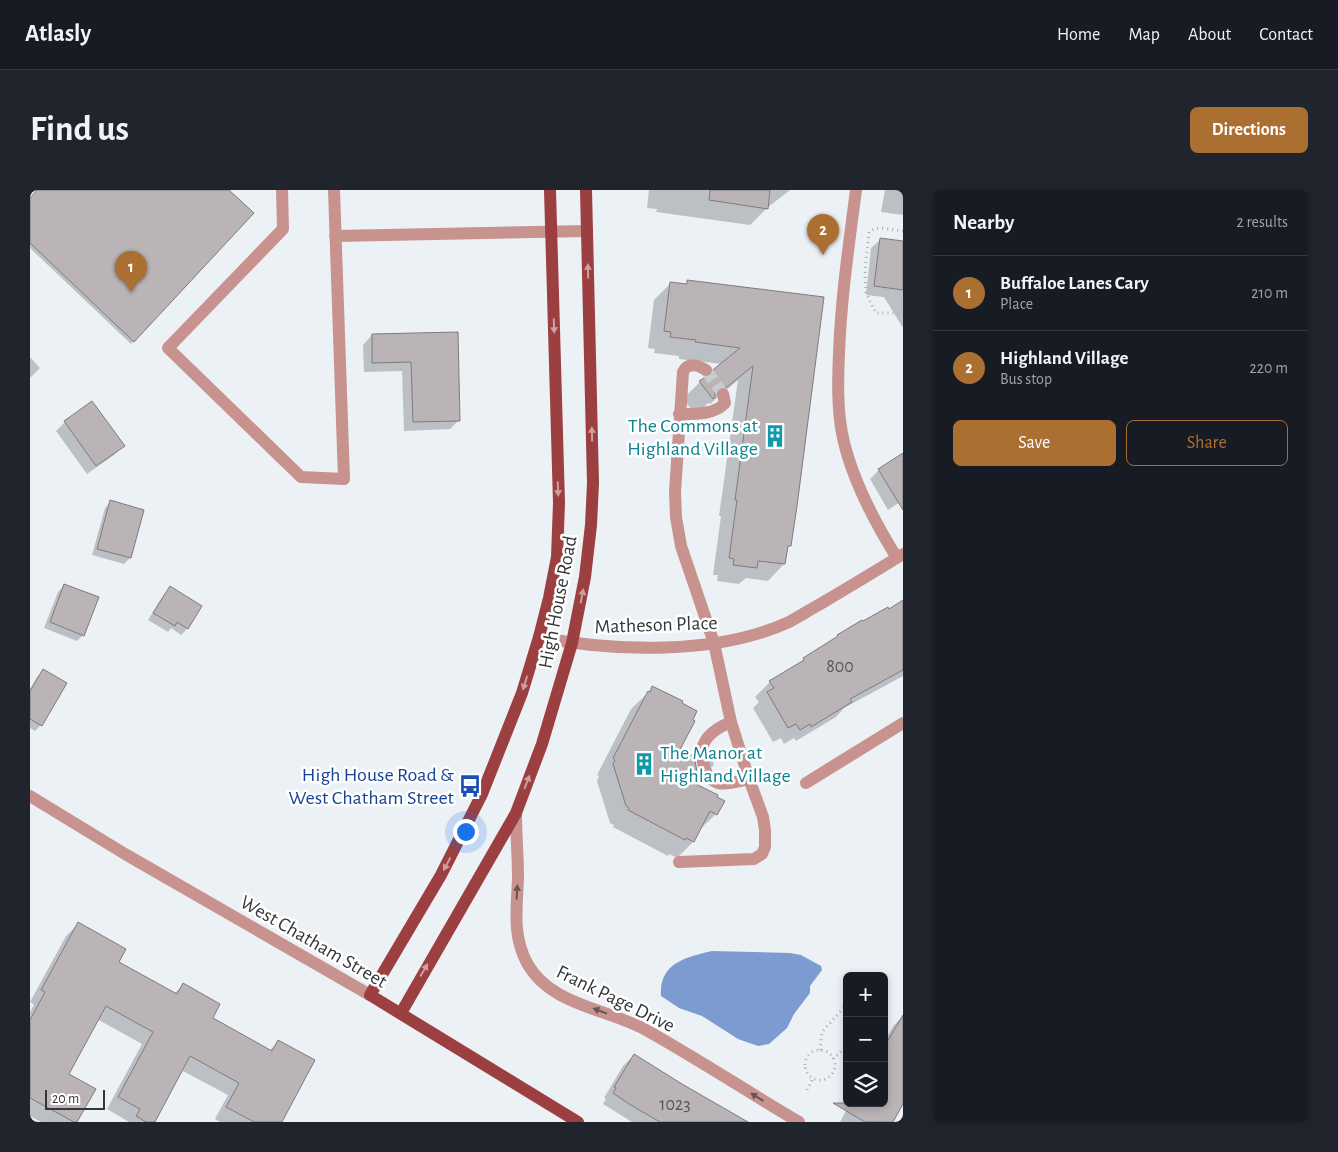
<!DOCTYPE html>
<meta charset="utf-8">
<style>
body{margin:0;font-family:"Alegreya Sans",sans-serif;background:#20242c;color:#f1f3f6}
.controls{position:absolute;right:15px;bottom:15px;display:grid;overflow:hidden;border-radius:8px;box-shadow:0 2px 8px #0003}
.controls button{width:45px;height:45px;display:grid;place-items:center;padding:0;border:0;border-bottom:1px solid #363941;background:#171b24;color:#f1f3f6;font:25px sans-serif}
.scale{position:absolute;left:15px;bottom:12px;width:60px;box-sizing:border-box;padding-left:5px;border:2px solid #343637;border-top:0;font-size:14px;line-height:18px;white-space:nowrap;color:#343637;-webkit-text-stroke:4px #fff;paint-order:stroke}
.you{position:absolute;left:435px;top:641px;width:18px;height:18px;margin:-12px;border:4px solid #fff;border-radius:50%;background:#1a73e8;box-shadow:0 0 0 8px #1a73e833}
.badge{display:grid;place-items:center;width:32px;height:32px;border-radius:50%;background:#ab6f31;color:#fff;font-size:16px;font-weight:700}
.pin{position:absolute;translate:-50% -41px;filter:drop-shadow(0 1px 2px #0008)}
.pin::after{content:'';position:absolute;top:26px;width:18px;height:15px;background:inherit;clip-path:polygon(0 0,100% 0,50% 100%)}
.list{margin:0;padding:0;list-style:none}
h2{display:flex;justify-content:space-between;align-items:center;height:65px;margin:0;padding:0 20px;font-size:21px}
h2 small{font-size:16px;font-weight:400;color:#9ea1a6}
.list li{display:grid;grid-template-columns:32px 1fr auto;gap:15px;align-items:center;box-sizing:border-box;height:75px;padding:0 20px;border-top:1px solid #363941}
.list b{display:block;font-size:19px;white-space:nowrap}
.list p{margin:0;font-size:16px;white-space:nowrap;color:#9ea1a6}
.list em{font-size:16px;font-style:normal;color:#9ea1a6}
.actions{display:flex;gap:10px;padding:15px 20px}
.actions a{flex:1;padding:11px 0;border:1px solid #ab6f31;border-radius:8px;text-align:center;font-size:18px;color:#ab6f31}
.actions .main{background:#ab6f31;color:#fff}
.icon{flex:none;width:28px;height:28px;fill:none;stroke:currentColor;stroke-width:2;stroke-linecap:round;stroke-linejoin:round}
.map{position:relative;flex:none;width:873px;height:932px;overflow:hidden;border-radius:8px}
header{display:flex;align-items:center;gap:30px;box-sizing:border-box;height:70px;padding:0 25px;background:#171b24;border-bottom:1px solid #363941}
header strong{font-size:24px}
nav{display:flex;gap:28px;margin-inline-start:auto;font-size:18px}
.intro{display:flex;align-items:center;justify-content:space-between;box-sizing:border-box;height:120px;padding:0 30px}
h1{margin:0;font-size:35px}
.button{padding:12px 22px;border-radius:8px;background:#ab6f31;color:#fff;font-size:18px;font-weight:700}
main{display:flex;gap:30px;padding:0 30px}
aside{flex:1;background:#171b24;border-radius:8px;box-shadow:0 2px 8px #0003}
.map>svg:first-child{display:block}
.water{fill:#7c9cd1}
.shadow{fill:#0003}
.building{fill:#bbb4b7;stroke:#807a7c}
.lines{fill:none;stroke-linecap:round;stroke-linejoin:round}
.minor-tunnel{stroke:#c7ccd0;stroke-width:12;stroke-dasharray:12 6;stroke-linecap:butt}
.path{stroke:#aaaeb1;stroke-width:3;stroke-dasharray:1 4;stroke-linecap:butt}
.minor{stroke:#c8928f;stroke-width:12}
.major{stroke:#9c3f40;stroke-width:12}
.oneway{fill:#ce9fa0}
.oneway2{fill:#685656}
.labels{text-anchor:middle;stroke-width:5;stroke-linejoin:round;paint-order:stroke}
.number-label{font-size:18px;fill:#565657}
.culture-label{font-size:20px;fill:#0d838f;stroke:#fff;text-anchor:end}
.street-label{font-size:20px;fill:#343637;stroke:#fff}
.transit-label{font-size:20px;fill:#164399;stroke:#fff;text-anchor:end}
</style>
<header>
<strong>Atlasly</strong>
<nav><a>Home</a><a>Map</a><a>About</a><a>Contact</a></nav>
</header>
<div class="intro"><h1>Find us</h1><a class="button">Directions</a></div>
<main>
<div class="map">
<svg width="873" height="932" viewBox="0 0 873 932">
<rect width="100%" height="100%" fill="#ecf1f6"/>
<path class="water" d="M682,761L760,763L771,765L791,776L792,780L780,796V803L764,824L757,838L739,854L728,856L708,849L672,826L649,818L631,806C629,773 656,767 682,761Z"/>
<path class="shadow" d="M8,0H197L222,23L101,154L0,58V9Z
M619,0H760L737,18L720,35L626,22L627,19L617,18Z
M855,0H873V25L851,22Z
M850,50L873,52V138L854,107L836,105L841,58Z
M658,91L792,109L759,356L756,359L754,374L738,391L716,388L709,394L687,391L688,385H683L691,326H689L708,190L680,214L678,213L666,225L653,209L670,192L692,174L649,169V166L624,163L625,159L618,158L624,110L641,93L654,95Z
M427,143L429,230L420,239L374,241L372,181L334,182L333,155L342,145Z
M0,167L10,178L0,188Z
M35,232L93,256L84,265L57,284L26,241Z
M873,264V310L858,320L840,289L849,280Z
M81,312L112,320L100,368L94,374L62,365L75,318Z
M34,396L53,445L47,451L14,438L28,402Z
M140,398L170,417L157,439L151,445L141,438L138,442L118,430L134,404Z
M872,420L873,486L814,518L806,527L766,551L764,548L754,554L751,548L743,552L723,518L729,512L725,507L740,492L767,475L774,469L858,421Z
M13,481L11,535L5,541L0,538V499L7,487Z
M623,498L641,573L666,581L657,591L686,624L669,640L663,652L647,668L639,664L638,666L583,637L584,635L580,633L567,591L569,586L567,585L601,519Z
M680,562L684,575L680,578L678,572V563Z
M48,734L87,773L144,804L153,795L181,829L239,861L248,852L250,932H190L185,929L198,905L151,880L123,932H99L77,919L112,854L67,829L37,884L45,932H11L0,926V822L4,815L0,812L36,746Z
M873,826V912L861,932H810L819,915L854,913V852L864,835Z
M604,865L716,932H602L573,914L576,909L574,908L593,876Z"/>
<path class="building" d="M7,0H199L224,23L104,152L0,53V8Z
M680,0H740L738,19L679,10Z
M850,48L873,51V100L844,96Z
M657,90L794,107L767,316L761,356H758L755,374L728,371L727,378L703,375L704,369L699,368L707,310H705L723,176L697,197L692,196L688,198L685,202V207L683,209L669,191L674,188L680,187L684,179L710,158L665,152L666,150L640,147L641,142L634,141L640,92L657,94Z
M428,142L430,231L383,232L381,172L342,173V144Z
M62,211L95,256L66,276L34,231Z
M873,263V320L848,279Z
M80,310L114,320L101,368L67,359Z
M34,394L69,407L54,446L20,432Z
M140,396L172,416L158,439L147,432L145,436L123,423Z
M873,410V480L820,509L822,512L781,537L780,534L770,540L766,534L758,538L737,502L744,498L739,491L774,470L773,468L808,446L807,445L832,430L833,431L858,417L859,419Z
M13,479L37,493L12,536L0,529V501Z
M622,496L653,511L652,513L667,521L663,530L665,531L644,571L664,564L667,582L652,587L688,605L687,607L695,611L687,625L680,621L664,652L656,648L655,650L598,620L599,618L596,616L583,574L585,570L583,568L618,501L620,502Z
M48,732L96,759L89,772L147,804L153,793L190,814L183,828L242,861L248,850L285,870L252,932H224L196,917L209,893L160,866L125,932H116L106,926L110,919L88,907L123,842L76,816L39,884L66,899L47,932H44L0,908V830L15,802L11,800Z
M873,825V914L863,932H835L803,913H854V857Z
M604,864L652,894L718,932H630L599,914L583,903L586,898L584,897Z"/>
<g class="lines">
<path class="minor-tunnel" d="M676,180L693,204"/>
<path class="path" d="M873,41C863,40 847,35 839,42L835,81L836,103L846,123H863L873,125
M692,187L721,163
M647,577L658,574
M790,860L792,842L817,814
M775 875a15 15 0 1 1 30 0a15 15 0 1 1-30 0Z
M803,869L817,856
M777,900L783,888"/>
<path class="minor" d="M252,0L253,39L138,158L271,287L314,289L304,0
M826,0C819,54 811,108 809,163C808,189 807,217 812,243C820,285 844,331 867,368
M305,46L557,41
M649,224C663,224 685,225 695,213L693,204
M509,447C585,462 687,465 759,432C770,426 781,419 792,413C819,397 846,381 873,364
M701,532C679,541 665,554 675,579C677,585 682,591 688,593C698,595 709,591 719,589
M776,593L873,533
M0,606L95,664L340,805
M486,623C486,645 488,666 488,688C487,717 482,745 497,773C521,816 576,818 616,840C668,869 718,902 769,932
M649,672L724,669L732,664L735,657V640L733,627L719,589L701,532L684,453L651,356L646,327L645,302L653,182C658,172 668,175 676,180"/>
<path class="major" d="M520,0L529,313L527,367L519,408L509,447L492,503L452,604L411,685L340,805L548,932
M371,823L486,623L512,554L542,453L555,387L561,335L563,293L556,0"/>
</g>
<defs><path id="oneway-solid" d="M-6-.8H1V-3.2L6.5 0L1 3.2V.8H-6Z" transform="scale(1.25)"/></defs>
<g class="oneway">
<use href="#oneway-solid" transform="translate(558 81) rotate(-91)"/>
<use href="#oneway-solid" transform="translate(524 136) rotate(88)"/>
<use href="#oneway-solid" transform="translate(562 244) rotate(-91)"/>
<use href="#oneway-solid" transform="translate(528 299) rotate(88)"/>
<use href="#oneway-solid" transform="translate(552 406) rotate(-79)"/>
<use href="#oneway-solid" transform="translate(495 493) rotate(107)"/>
<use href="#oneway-solid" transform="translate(497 592) rotate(-69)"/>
<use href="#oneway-solid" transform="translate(417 674) rotate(118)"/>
<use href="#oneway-solid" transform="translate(394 780) rotate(-60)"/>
</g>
<g class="oneway2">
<use href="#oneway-solid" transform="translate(487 702) rotate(-87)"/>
<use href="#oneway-solid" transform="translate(570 821) rotate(-159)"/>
<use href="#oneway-solid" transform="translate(727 907) rotate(-149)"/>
</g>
<defs>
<symbol id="building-bare" viewBox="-9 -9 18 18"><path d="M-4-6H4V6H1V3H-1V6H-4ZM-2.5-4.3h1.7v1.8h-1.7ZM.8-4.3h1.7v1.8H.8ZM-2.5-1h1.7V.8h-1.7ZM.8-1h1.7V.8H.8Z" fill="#0f9aa8" stroke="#fff" stroke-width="2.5" paint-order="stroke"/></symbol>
<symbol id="bus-bare" viewBox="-9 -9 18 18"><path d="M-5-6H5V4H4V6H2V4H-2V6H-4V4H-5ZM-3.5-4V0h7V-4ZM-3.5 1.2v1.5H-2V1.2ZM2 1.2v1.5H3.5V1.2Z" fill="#1a4fb4" stroke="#fff" stroke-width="2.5" paint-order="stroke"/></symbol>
</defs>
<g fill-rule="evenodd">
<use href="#building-bare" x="729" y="230" width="32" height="32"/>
<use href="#building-bare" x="598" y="558" width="32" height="32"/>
<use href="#bus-bare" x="424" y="580" width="32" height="32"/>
</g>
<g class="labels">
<g class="number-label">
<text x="810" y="482">800</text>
<text x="645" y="920">1023</text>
</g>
<g class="culture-label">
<text x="728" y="242">The Commons at<tspan x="728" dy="23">Highland Village</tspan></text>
<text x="630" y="569" text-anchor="start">The Manor at<tspan x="630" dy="23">Highland Village</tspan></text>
</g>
<g class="street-label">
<text transform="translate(527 412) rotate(-79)" y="7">High House Road</text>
<text transform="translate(626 434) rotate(-2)" y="7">Matheson Place</text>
<text transform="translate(284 751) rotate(30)" y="7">West Chatham Street</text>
<text transform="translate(586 808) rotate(26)" y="7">Frank Page Drive</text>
</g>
<g class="transit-label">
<text x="424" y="591">High House Road &amp;<tspan x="424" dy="23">West Chatham Street</tspan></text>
</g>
</g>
</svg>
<div class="controls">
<button>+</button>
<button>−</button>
<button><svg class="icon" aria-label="layers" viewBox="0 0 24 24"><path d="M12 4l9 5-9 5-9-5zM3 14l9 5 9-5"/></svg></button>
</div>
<div class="scale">20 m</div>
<div class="you"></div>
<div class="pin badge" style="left:101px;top:102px">1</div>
<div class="pin badge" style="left:793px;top:65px">2</div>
</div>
<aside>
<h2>Nearby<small>2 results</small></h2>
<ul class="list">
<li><span class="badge">1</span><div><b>Buffaloe Lanes Cary</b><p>Place</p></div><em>210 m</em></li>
<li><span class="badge">2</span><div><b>Highland Village</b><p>Bus stop</p></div><em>220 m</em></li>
</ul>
<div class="actions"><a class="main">Save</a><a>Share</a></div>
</aside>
</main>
